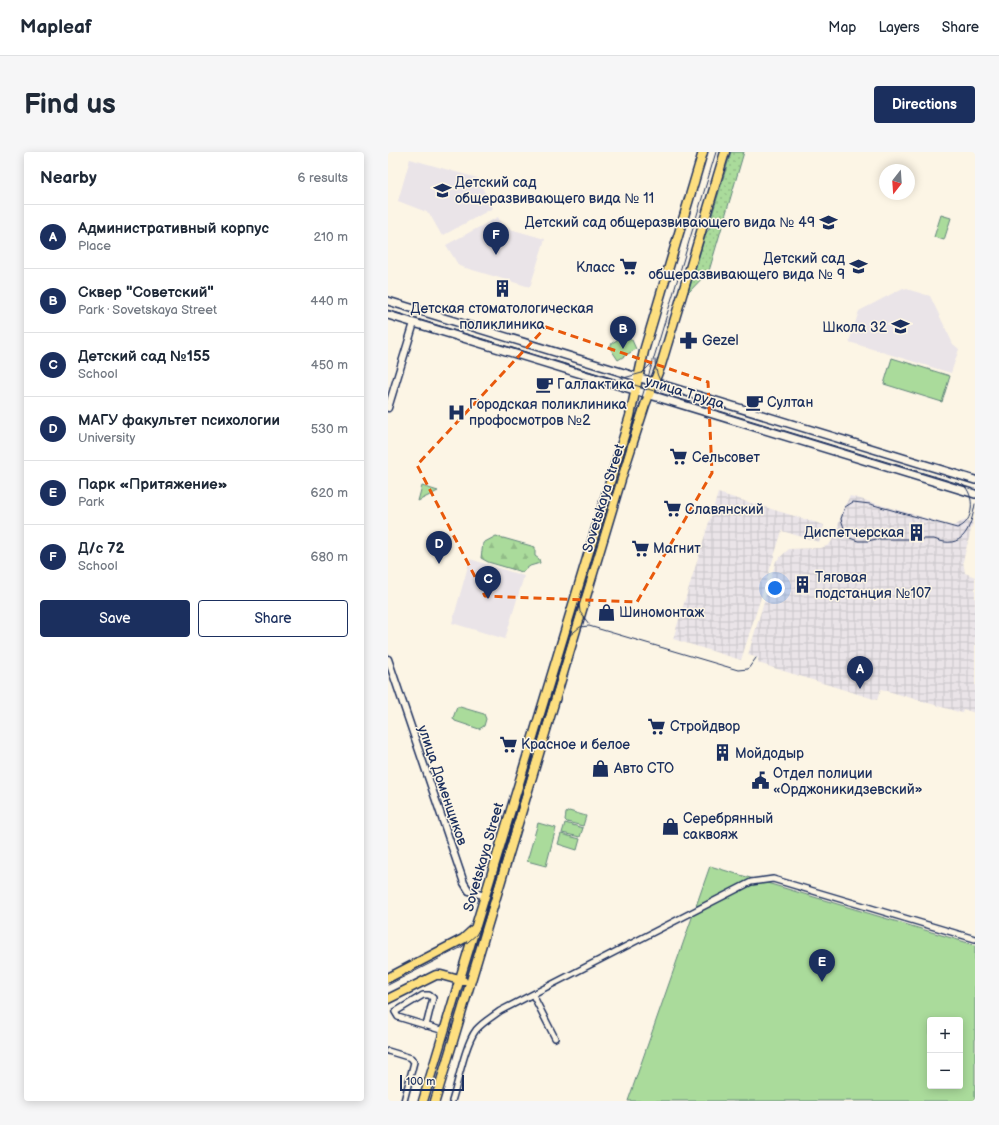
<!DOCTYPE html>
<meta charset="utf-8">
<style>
body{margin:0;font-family:"Balsamiq Sans",sans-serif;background:#f6f6f7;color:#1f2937}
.controls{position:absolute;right:12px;bottom:12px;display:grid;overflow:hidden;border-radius:4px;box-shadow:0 2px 10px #0003}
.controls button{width:36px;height:36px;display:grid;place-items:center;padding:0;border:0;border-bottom:1px solid #e0e1e3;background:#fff;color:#1f2937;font:20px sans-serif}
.compass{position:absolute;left:491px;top:12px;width:36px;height:36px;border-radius:50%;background:#fff;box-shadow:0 2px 10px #0003;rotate:197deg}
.scale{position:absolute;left:12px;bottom:10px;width:64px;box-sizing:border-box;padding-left:4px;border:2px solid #1b2f5e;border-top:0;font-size:11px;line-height:14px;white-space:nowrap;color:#1b2f5e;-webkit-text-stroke:3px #fcf5e5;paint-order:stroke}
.you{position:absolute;left:387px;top:436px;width:14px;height:14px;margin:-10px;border:3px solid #fff;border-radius:50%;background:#1a73e8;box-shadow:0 0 0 6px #1a73e833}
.badge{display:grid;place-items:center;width:26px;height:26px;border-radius:50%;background:#1b2f5e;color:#fff;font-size:13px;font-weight:700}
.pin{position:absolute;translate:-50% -33px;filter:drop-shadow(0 1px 2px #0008)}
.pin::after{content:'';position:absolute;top:21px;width:14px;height:12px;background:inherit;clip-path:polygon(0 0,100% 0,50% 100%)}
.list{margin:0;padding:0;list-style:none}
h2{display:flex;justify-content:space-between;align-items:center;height:52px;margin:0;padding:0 16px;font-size:17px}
h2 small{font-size:13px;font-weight:400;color:#747a83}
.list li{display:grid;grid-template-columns:26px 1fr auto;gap:12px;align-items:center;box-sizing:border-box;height:64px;padding:0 16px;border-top:1px solid #e0e1e3}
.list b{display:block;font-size:15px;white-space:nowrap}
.list p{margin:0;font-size:13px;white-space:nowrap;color:#747a83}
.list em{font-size:13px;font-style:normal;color:#747a83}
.actions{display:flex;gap:8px;padding:12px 16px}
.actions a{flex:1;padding:9px 0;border:1px solid #1b2f5e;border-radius:4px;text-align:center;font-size:14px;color:#1b2f5e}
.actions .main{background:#1b2f5e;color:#fff}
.map{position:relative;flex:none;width:587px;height:949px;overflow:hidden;border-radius:4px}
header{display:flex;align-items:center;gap:24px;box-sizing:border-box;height:56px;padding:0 20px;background:#fff;border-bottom:1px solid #e0e1e3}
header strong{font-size:19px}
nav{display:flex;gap:22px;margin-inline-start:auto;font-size:14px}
.intro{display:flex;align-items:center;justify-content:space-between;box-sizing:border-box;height:96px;padding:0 24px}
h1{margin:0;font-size:28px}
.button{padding:10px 18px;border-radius:4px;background:#1b2f5e;color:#fff;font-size:14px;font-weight:700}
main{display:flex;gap:24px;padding:0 24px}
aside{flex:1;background:#fff;border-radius:4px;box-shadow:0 2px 10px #0003}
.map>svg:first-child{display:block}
.built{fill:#eae4e8}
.industrial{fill:url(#industrial-grid)}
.grass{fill:url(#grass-dots);stroke:#62857c}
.forest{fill:url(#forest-firs);stroke:#62857c}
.green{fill:#aadb9b;stroke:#62857c;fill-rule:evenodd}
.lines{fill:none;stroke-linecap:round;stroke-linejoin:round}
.minor-casing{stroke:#1b2f5e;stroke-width:8}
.tertiary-casing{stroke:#1b2f5e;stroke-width:9}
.secondary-casing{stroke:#1b2f5e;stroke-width:10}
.primary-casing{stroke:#1b2f5e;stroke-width:11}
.minor{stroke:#fcf5e5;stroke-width:5}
.tertiary{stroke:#fcf5e5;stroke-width:6}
.secondary{stroke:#fcf5e5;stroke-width:7}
.primary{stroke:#fddf80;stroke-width:8}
.tram{stroke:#1b2f5e;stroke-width:1}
.marked{fill:none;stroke:#e8590c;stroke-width:3;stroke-dasharray:8 5;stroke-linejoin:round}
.labels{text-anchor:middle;stroke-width:3;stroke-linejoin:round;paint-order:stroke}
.poi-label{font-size:14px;fill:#1b2f5e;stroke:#fcf5e5;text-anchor:start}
.street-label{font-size:14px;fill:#1b2f5e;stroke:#fcf5e5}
</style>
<header>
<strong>Mapleaf</strong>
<nav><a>Map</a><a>Layers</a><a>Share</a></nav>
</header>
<div class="intro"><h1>Find us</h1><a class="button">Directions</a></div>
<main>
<aside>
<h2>Nearby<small>6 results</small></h2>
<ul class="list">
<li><span class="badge">A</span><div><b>Административный корпус</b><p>Place</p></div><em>210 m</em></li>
<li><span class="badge">B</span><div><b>Сквер &quot;Советский&quot;</b><p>Park · Sovetskaya Street</p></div><em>440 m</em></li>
<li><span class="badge">C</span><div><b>Детский сад №155</b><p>School</p></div><em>450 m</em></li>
<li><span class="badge">D</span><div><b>МАГУ факультет психологии</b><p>University</p></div><em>530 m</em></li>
<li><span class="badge">E</span><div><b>Парк «Притяжение»</b><p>Park</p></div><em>620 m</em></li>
<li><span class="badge">F</span><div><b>Д/с 72</b><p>School</p></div><em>680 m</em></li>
</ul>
<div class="actions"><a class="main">Save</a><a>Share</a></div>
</aside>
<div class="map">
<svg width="587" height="949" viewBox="0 0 587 949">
<defs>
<pattern id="industrial-grid" width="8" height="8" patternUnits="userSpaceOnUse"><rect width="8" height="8" fill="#eae4e8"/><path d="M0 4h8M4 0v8" fill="none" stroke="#c8c4c9"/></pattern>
<pattern id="grass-dots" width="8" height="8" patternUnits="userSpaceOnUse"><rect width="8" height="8" fill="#aadb9b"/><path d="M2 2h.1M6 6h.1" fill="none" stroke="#92bc88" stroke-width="1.8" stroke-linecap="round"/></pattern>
<pattern id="forest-firs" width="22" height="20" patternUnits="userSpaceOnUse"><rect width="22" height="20" fill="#aadb9b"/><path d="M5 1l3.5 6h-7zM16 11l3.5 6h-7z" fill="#92bc88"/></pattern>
</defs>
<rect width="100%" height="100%" fill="#fcf5e5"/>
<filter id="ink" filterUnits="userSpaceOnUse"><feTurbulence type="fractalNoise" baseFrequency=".025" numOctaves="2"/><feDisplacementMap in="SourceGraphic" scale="8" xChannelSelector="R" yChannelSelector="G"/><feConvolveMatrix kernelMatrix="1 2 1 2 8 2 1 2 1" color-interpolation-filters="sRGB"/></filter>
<g filter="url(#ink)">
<path class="built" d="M22,7L89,26L105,56L54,84L41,61L10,49Z
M110,65L115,75L157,87L142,135L71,114L58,93Z
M515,136L542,144L565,192L571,197L563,221L461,190L471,159Z
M82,407L136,424L117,487L64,471Z"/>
<path class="industrial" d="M330,341L436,373L431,390L394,379L353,508L285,487Z
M462,344L565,374L577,368L585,370L575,409L577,421L587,425V561L575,557L574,561L493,537L489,548L370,511V506L360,503L388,409L401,397L433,396L441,393L447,384L455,357Z"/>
<path class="grass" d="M343,0H356L321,119L300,141L318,81L322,76L321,73Z"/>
<path class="forest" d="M108,384L147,395V404L151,407L152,411L142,414L134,420L100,410L93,406L95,391Z"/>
<path class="green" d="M553,63L563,66L556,88L546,85Z
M234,185L244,188L248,197L230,208L222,196L224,191Z
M504,206L562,224L554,250L496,232Z
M34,334L50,339L30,349Z
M69,555H72L96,562L98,567L96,574L91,577L67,569L65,566Z
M181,659L198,664L195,674L179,670L177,668L178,661Z
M150,671L168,676L158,714L139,709Z
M177,671L195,676L192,685L174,681Z
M173,682L192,687L189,698L170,692Z
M322,714L587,793V949H240ZM542,868H572V934H542Z"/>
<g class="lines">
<defs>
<path id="minor" d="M145,843L167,886
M38,874L45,846L41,843H35L7,860L10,865L56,879
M0,899L23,906L26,910L16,949
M64,949C70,931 77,892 88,878C95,870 104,865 112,859L363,730L385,727L587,787"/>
<path id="tertiary" d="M0,256L26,171
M0,507L76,731L81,739L97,744"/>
<path id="secondary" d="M0,149L587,328
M0,163L587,342"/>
<path id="primary" d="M0,826L75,787L86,777
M0,847L48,823H53L75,829
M35,949L242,264L256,199L315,0
M47,949L235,321L257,253L273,213L337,0"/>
</defs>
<use href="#minor" class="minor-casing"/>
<use href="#tertiary" class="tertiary-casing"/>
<use href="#secondary" class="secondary-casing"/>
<use href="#primary" class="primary-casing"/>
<use href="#minor" class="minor"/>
<use href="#tertiary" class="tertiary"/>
<use href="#secondary" class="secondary"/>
<use href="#primary" class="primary"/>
<path class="tram" d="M0,158L575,333C587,342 587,371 569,376L482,352L465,350L457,355L453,367L458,382L462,386L470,389H480L488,387H546C575,399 583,376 587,352
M267,208C267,222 273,235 285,242
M232,227L254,221L263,212
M191,451L192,460L201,472
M181,484L192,475L201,474L350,518L360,517L368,506
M0,833L74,795L88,783L96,769L328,0"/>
</g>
</g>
<path class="marked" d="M158,175L320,230L324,321L249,450L97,444L29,313Z"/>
<defs>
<symbol id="school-bare" viewBox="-9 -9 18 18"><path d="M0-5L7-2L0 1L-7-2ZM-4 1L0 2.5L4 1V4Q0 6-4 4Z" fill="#1b2f5e" stroke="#fcf5e5" stroke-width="2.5" paint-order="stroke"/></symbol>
<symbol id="supermarket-bare" viewBox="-9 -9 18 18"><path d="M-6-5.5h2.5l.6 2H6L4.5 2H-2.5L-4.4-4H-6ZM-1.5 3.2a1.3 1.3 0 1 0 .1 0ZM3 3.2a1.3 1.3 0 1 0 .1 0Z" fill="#1b2f5e" stroke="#fcf5e5" stroke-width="2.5" paint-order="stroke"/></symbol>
<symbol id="building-bare" viewBox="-9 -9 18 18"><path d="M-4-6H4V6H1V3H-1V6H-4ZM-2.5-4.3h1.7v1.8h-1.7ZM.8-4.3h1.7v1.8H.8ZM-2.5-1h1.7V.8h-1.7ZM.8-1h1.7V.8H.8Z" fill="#1b2f5e" stroke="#fcf5e5" stroke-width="2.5" paint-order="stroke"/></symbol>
<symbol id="pharmacy-bare" viewBox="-9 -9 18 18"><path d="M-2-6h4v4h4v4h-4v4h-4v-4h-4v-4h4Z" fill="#1b2f5e" stroke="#fcf5e5" stroke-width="2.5" paint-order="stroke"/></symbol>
<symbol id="cafe-bare" viewBox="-9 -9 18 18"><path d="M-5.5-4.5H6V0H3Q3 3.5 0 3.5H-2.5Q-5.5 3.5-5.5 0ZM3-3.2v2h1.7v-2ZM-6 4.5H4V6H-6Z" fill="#1b2f5e" stroke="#fcf5e5" stroke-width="2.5" paint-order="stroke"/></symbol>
<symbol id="hospital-bare" viewBox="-9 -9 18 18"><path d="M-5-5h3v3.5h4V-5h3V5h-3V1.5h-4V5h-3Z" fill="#1b2f5e" stroke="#fcf5e5" stroke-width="2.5" paint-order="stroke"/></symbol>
<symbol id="shop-bare" viewBox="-9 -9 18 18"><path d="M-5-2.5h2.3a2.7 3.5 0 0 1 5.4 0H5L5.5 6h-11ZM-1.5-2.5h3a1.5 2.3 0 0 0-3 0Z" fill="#1b2f5e" stroke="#fcf5e5" stroke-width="2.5" paint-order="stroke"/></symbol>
<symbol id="civic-bare" viewBox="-9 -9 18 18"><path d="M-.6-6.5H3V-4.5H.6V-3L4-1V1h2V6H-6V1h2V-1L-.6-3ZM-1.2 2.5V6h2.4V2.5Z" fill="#1b2f5e" stroke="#fcf5e5" stroke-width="2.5" paint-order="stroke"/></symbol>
</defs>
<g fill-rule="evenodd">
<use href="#school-bare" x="42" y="26" width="25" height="25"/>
<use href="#school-bare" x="428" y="58" width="25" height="25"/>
<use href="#school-bare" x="458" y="102" width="25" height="25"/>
<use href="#supermarket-bare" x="228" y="102" width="25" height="25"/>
<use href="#building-bare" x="102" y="124" width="25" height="25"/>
<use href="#school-bare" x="500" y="162" width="25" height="25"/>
<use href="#pharmacy-bare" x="288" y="176" width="25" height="25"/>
<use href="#cafe-bare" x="144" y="220" width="25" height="25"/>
<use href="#cafe-bare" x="354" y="238" width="25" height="25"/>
<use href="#hospital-bare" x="56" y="248" width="25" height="25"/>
<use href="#supermarket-bare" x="278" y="292" width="25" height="25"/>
<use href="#supermarket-bare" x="272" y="344" width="25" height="25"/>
<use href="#building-bare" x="516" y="368" width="25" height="25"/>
<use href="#supermarket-bare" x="240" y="384" width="25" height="25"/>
<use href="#building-bare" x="402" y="420" width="25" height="25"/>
<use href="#shop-bare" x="206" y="448" width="25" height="25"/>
<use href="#supermarket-bare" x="256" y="562" width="25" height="25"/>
<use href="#supermarket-bare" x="108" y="580" width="25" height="25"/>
<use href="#building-bare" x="322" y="588" width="25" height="25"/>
<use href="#shop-bare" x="200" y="604" width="25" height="25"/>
<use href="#civic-bare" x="360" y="616" width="25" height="25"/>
<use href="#shop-bare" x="270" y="662" width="25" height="25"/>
</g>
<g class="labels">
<g class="poi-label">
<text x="67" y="35">Детский сад<tspan x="67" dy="16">общеразвивающего вида № 11</tspan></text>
<text x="427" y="75" text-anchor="end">Детский сад общеразвивающего вида № 49</text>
<text x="457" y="111" text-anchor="end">Детский сад<tspan x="457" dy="16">общеразвивающего вида № 9</tspan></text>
<text x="227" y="120" text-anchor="end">Класс</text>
<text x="114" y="161" text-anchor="middle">Детская стоматологическая<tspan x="114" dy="16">поликлиника</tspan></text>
<text x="499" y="180" text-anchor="end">Школа 32</text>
<text x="314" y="193">Gezel</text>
<text x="169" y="237">Галлактика</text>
<text x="379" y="255">Султан</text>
<text x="81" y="257">Городская поликлиника<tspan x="81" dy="16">профосмотров №2</tspan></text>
<text x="304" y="310">Сельсовет</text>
<text x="297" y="362">Славянский</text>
<text x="516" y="385" text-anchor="end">Диспетчерская</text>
<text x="265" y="401">Магнит</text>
<text x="427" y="430">Тяговая<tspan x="427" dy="16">подстанция №107</tspan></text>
<text x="231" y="465">Шиномонтаж</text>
<text x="282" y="579">Стройдвор</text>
<text x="133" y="597">Красное и белое</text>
<text x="347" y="606">Мойдодыр</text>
<text x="226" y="621">Авто СТО</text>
<text x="385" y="626">Отдел полиции<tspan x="385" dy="16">«Орджоникидзевский»</tspan></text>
<text x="295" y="671">Серебрянный<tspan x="295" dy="16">саквояж</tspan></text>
</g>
<g class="street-label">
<text transform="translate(297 240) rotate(17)" y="5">улица Труда</text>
<text transform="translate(215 346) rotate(-73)" y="5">Sovetskaya Street</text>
<text transform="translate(55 633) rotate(71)" y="5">улица Доменщиков</text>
<text transform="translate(95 705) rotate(-74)" y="5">Sovetskaya Street</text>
</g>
</g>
</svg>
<div class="controls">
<button>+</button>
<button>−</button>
</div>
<svg class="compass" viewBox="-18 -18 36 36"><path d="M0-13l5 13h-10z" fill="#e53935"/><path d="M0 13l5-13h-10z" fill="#747a83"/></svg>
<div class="scale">100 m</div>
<div class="you"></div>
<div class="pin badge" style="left:472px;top:537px">A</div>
<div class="pin badge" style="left:235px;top:197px">B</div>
<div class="pin badge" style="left:100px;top:447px">C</div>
<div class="pin badge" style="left:51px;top:412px">D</div>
<div class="pin badge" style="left:434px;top:830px">E</div>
<div class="pin badge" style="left:108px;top:103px">F</div>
</div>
</main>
